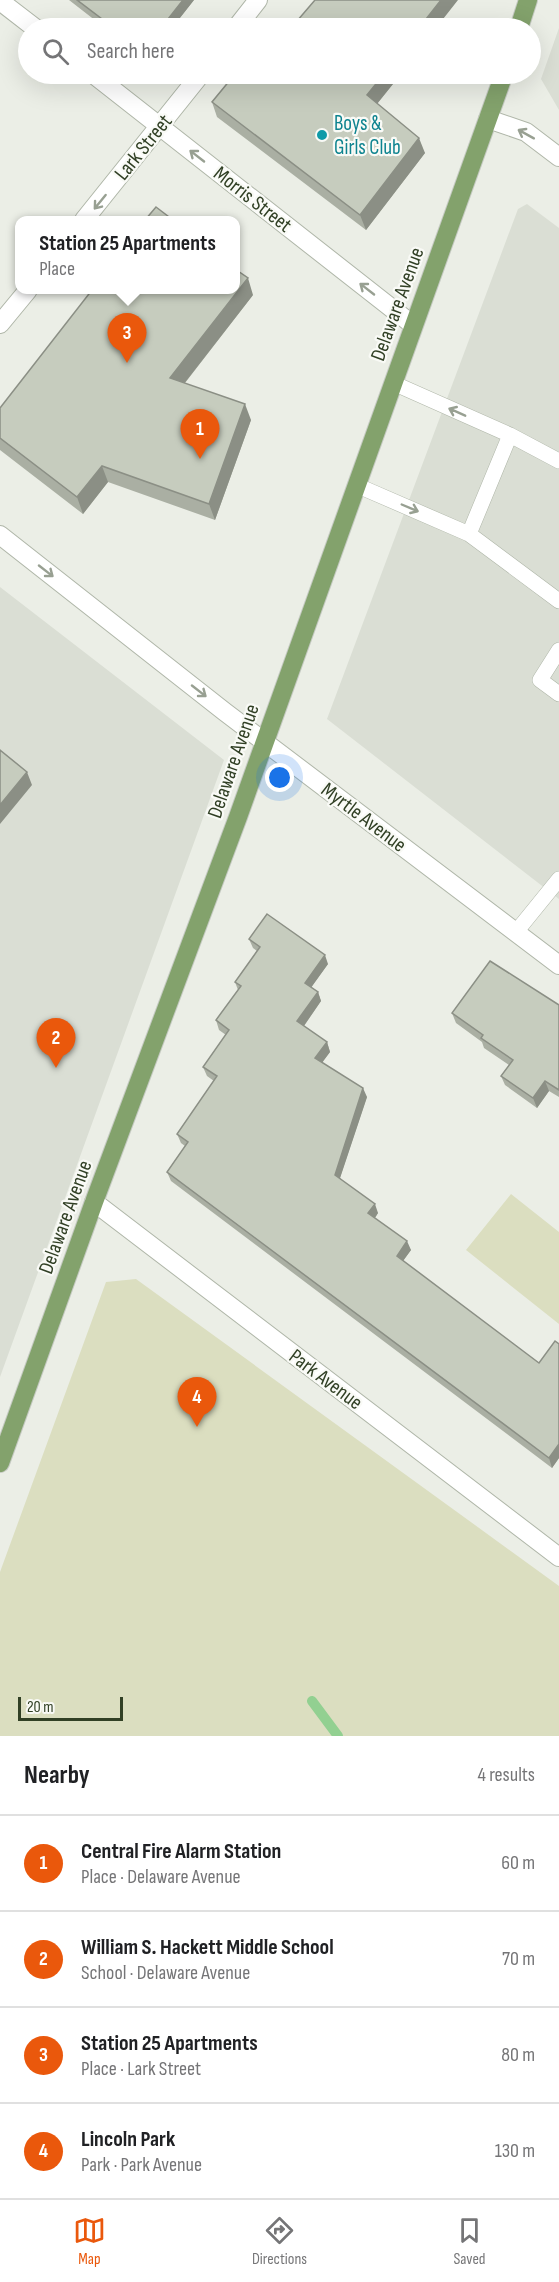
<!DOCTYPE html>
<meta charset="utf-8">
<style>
body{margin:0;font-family:"Sofia Sans Condensed",sans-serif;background:#f6f6f6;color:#202124}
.scale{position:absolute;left:18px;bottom:15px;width:105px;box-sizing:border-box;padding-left:6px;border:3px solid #314025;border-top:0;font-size:16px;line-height:21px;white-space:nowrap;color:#314025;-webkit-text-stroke:4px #f9faf6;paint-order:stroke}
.you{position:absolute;left:280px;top:778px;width:21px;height:21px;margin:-15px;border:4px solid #fff;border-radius:50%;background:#1a73e8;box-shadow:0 0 0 9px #1a73e833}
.badge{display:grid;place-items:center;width:39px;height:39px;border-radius:50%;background:#ea580c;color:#fff;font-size:20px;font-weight:700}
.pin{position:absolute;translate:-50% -50px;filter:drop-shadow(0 2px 3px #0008)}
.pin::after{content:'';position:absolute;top:32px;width:21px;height:18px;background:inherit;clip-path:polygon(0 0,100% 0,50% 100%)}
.popup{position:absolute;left:15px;top:216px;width:225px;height:78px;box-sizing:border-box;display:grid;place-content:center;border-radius:12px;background:#fff;filter:drop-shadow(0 2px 4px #0005);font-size:20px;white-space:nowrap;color:#757577}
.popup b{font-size:22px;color:#202124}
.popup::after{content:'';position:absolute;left:50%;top:100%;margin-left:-12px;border:12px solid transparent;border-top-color:#fff}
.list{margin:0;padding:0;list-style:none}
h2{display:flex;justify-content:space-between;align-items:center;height:78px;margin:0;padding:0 24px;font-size:26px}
h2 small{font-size:20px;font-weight:400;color:#757577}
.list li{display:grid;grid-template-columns:39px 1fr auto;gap:18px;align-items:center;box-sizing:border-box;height:96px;padding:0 24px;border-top:2px solid #e0e0e0}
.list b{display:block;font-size:22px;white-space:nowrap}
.list p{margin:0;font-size:20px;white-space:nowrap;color:#757577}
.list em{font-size:20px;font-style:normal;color:#757577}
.icon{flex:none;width:33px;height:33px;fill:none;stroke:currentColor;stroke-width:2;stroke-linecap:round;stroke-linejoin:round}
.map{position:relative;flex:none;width:559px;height:1736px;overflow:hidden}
.search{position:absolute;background:#fff;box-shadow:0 6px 24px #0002;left:18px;right:18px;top:18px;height:66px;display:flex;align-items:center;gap:15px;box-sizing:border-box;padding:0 21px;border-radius:33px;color:#757577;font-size:22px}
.sheet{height:462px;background:#fff}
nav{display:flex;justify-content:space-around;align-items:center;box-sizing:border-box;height:84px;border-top:2px solid #e0e0e0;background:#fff;font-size:16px;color:#757577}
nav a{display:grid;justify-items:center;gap:3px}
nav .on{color:#ea580c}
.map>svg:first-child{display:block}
.built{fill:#daded4}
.green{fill:#dbdec0}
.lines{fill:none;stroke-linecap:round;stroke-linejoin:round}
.stream{stroke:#92d091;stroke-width:10}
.lane-casing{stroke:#afb6a8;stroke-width:16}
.street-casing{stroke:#afb6a8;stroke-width:20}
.primary-casing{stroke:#c5cac2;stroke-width:20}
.lane{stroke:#fff;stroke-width:15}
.street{stroke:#fff;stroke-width:18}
.primary{stroke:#83a26c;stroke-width:18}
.wall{fill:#aaafa3}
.shaded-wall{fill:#8b8f85}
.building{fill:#c6ccbe;stroke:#8b8f85;stroke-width:1.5}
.oneway{stroke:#98a092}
.culture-dot{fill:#0f9aa8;stroke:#f9faf6;stroke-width:2}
.labels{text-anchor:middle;stroke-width:4.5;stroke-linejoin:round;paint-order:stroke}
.culture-label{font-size:21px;fill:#0d838f;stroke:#f9faf6;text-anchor:start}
.street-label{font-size:21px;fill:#314025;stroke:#f9faf6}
</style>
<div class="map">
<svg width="559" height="1736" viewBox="0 0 559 1736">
<rect width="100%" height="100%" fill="#ebeee6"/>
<path class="built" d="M559,28V110L541,79Z
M527,204L559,228V899L327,719L518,209Z
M0,587L224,760L0,1377Z"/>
<path class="green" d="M511,1194L559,1232V1324L466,1250Z
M136,1279L559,1586V1736H0V1572L106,1282Z"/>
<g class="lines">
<path class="stream" d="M312,1701L338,1736"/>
<defs>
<path id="lane" d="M393,383L510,435L559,461
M356,485L469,534L559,601
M469,534L510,435
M559,650L540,680L559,694
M516,932L559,879"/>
<path id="street" d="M0,1L35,28
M236,28L258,0
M93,74L413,325
M488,119L526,132L559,157
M84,220L201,74
M0,324L28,290
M0,535L225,712L559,965
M94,1202L559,1557"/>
<path id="primary" d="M519,28L528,0
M0,1463L94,1202L238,817L504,74"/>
</defs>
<use href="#lane" class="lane-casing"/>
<use href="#street" class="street-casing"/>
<use href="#primary" class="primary-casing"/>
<use href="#lane" class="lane"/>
<use href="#street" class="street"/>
<use href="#primary" class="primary"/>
</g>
<path class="wall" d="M69,0H194L172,28H105Z
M235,74H401L377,104L425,153L366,230L217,117L212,102Z
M253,295L185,383L251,420L215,520L108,482L83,514L0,450V408Z
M249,939L328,964L311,987L318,992L321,1001L304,1026L327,1042L330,1052L322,1062L367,1097L340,1178L378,1213L375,1218L411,1250L403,1261L539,1363L559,1344V1458L552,1468L171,1181L167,1172L185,1146L181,1143L177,1134L214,1081L207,1076L203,1067L226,1035L219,1030L216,1020L238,990L235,982L257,951L253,948Z
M559,1005V1097L549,1091L537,1108L505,1085L501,1076L509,1065L484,1048L482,1042L456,1023L452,1013Z"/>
<path class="shaded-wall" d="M183,0H194L172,28H161Z
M441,0H458L436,28H419Z
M384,74H401L372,110L367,95Z
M419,138L425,153L366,230L360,215Z
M248,278L253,295L176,394L170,378Z
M245,404L251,420L215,520L209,504Z
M102,466L108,482L83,514L77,497Z
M27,772L32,785L0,824V805Z
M325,955L328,964L308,992L305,983Z
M318,992L321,1001L301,1030L297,1021Z
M327,1042L330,1052L319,1067L315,1058Z
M545,1081L549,1091L537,1108L533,1098Z
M363,1088L367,1097L338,1184L335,1175Z
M375,1204L378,1213L372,1222L368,1213Z
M407,1241L411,1250L400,1265L397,1256Z
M559,1444V1458L552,1468L549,1458Z"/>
<path class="building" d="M77,0H183L161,28H114Z
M315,0H441L419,28H291Z
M277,23L284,28H272Z
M235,74H384L367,95L419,138L360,215L212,102Z
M156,207L173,220H145Z
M235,269L248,278L170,378L245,404L209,504L102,466L77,497L0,438V408L92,290H235Z
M0,750L27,772L0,805Z
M267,914L325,955L305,983L318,992L297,1021L327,1042L315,1058L363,1088L335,1175L375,1204L368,1213L407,1241L397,1256L539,1363L555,1341L559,1344V1444L549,1458L167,1172L188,1142L177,1134L217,1076L203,1067L229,1030L216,1020L241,986L235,982L260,947L249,939Z
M490,961L559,1005V1090L545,1081L533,1098L501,1076L513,1060L481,1038L483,1035L452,1013Z"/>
<defs><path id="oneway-shaft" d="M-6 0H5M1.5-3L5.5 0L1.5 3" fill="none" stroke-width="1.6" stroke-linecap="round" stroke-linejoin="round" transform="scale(1.5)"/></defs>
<g class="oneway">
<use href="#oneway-shaft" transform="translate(526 134) rotate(-151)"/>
<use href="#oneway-shaft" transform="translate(197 156) rotate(-142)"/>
<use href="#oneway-shaft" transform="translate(100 202) rotate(129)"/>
<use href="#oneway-shaft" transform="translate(367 289) rotate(-142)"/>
<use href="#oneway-shaft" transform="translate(457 412) rotate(-156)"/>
<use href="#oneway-shaft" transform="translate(410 508) rotate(23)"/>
<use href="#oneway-shaft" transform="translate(46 571) rotate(38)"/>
<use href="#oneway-shaft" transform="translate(199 691) rotate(38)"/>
</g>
<circle class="culture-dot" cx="322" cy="135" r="6"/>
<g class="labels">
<g class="culture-label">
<text x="334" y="130">Boys &amp;<tspan x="334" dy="24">Girls Club</tspan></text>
</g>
<g class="street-label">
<text transform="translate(143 147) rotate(-51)" y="7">Lark Street</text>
<text transform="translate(253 199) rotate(38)" y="7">Morris Street</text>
<text transform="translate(397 304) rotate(-70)" y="7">Delaware Avenue</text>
<text transform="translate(233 761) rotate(-71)" y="7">Delaware Avenue</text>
<text transform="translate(364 817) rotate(37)" y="7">Myrtle Avenue</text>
<text transform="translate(65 1217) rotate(-70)" y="7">Delaware Avenue</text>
<text transform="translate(326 1379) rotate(37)" y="7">Park Avenue</text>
</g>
</g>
</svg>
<div class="scale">20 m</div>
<div class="you"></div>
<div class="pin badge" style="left:200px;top:459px">1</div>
<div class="pin badge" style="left:56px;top:1068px">2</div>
<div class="pin badge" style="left:127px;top:363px">3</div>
<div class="popup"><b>Station 25 Apartments</b>Place</div>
<div class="pin badge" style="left:197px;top:1427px">4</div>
<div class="search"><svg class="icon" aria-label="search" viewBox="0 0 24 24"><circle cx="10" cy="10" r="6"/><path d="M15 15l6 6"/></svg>Search here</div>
</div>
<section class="sheet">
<h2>Nearby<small>4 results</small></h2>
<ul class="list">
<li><span class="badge">1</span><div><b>Central Fire Alarm Station</b><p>Place · Delaware Avenue</p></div><em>60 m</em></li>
<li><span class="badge">2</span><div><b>William S. Hackett Middle School</b><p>School · Delaware Avenue</p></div><em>70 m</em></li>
<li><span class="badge">3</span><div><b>Station 25 Apartments</b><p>Place · Lark Street</p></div><em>80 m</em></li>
<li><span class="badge">4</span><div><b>Lincoln Park</b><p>Park · Park Avenue</p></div><em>130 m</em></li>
</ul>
</section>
<nav>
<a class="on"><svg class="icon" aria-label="map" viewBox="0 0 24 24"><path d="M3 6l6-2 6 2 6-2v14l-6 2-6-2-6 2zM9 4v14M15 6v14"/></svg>Map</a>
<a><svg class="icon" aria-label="directions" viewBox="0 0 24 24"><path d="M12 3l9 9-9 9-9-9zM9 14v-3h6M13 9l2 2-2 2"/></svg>Directions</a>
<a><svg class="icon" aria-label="saved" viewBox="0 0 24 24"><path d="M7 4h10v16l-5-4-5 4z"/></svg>Saved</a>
</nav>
